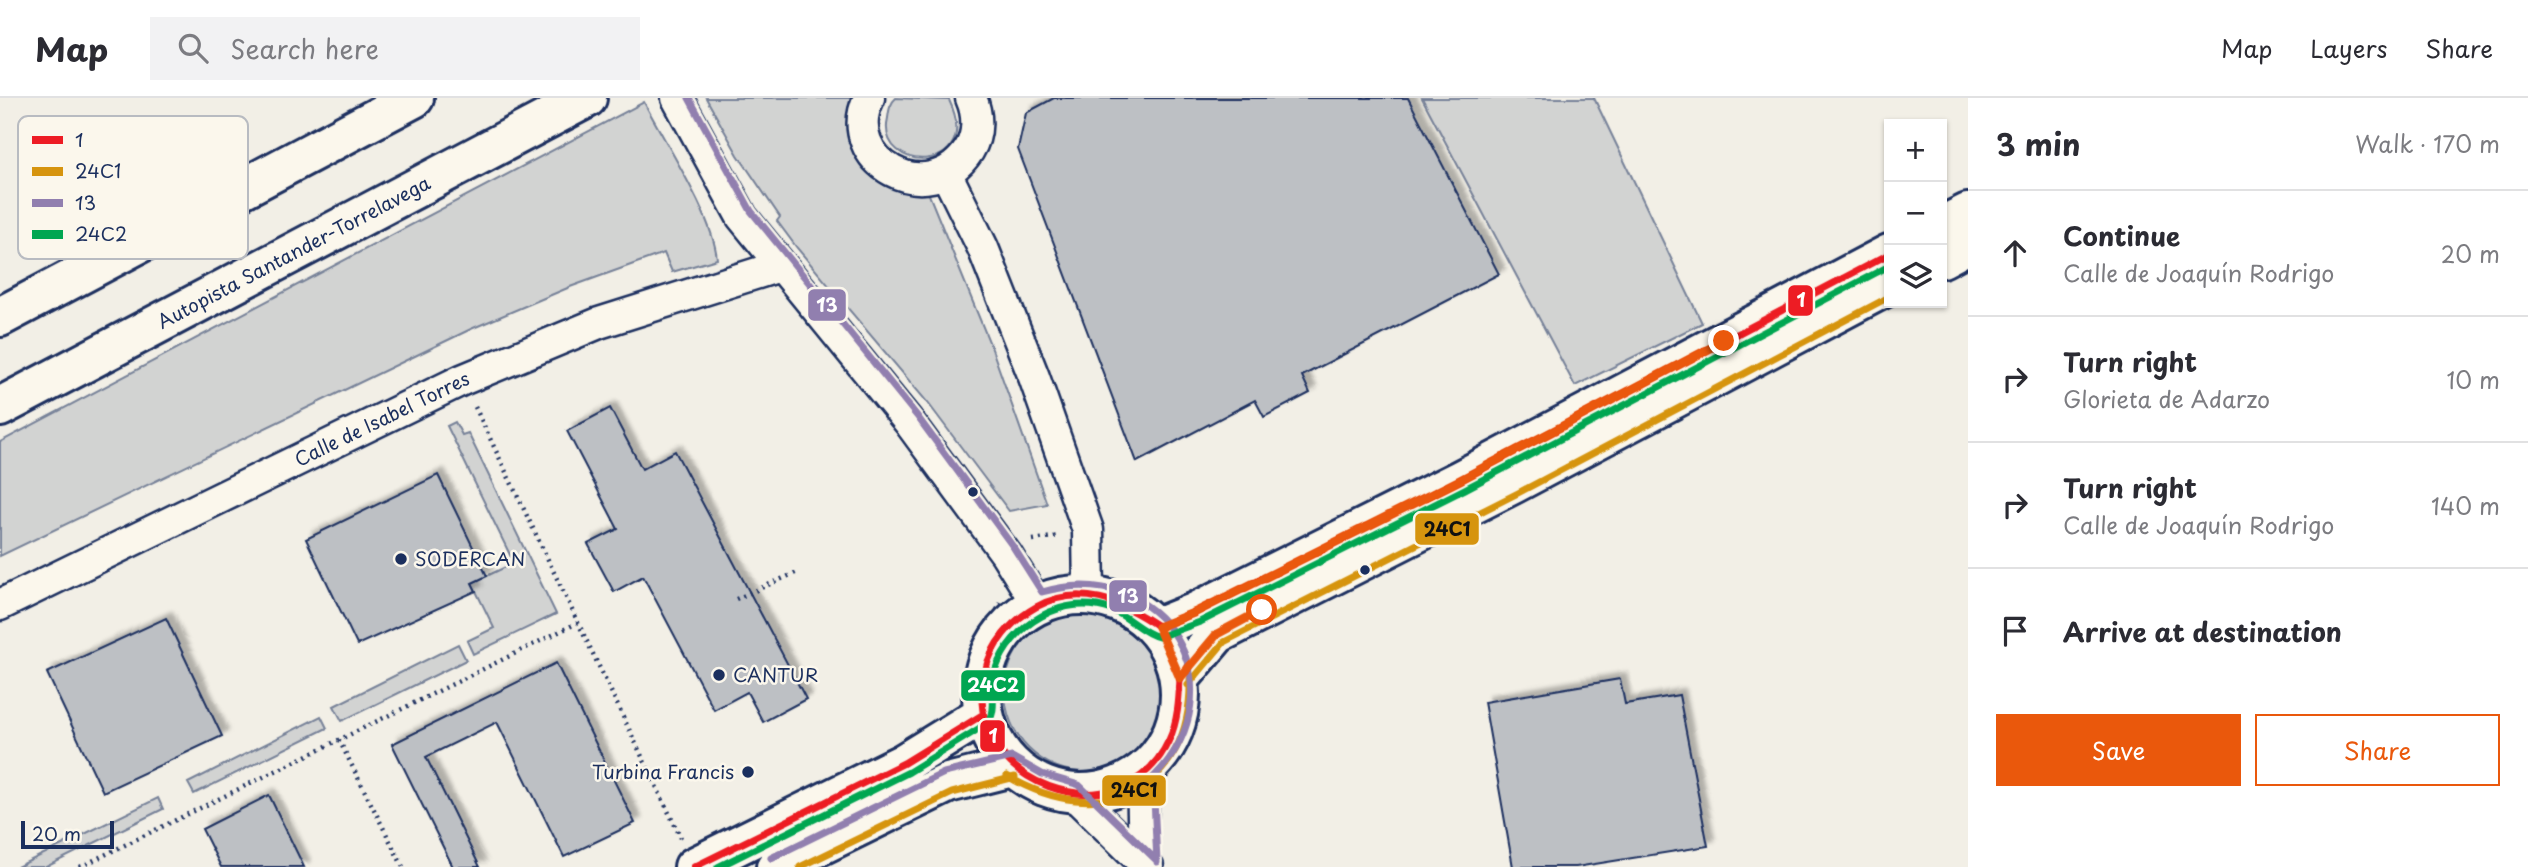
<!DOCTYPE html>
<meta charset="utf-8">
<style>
body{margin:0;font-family:"Playpen Sans",sans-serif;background:#f2f2f3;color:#2b2b33}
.controls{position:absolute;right:21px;top:21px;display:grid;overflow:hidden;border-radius:0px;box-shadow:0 2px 5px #0004}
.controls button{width:63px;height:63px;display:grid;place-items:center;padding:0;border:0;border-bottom:2px solid #e1e1e2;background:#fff;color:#2b2b33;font:35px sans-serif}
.scale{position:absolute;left:21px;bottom:18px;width:93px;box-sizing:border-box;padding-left:7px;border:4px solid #1b2f5e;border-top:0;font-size:19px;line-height:24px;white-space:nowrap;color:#1b2f5e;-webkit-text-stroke:5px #fbf7ec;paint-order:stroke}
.stop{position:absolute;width:21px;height:21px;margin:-16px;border:5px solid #ea580c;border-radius:50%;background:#fff}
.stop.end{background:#ea580c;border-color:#fff;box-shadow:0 2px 7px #0008}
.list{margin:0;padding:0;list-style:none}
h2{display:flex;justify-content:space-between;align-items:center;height:91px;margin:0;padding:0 28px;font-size:30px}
h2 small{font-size:23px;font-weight:400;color:#7c7c81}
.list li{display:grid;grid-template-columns:46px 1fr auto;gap:21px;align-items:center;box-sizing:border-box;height:126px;padding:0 28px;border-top:2px solid #e1e1e2}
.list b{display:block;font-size:26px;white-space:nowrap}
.list p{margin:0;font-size:23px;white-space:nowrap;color:#7c7c81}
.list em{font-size:23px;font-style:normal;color:#7c7c81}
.actions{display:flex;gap:14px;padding:21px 28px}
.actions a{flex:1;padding:16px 0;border:2px solid #ea580c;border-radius:0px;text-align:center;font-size:24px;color:#ea580c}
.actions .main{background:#ea580c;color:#fff}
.icon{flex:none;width:38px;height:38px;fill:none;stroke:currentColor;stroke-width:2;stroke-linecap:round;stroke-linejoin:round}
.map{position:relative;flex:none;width:1968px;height:769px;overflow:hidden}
header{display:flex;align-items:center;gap:42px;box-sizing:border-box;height:98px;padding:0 35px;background:#fff;border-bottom:2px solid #e1e1e2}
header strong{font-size:33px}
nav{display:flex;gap:38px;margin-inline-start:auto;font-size:24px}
.search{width:490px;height:63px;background:#f2f2f3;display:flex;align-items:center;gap:18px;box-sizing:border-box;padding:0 24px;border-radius:0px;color:#7c7c81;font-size:26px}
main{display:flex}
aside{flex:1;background:#fff}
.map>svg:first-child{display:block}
.green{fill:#d2d3d2;stroke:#768198;stroke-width:2}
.building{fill:#bdc0c4;stroke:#1b2f5e;stroke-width:2;filter:url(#shadow)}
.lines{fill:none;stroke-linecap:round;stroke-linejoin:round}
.minor-casing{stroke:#1b2f5e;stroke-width:35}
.secondary-casing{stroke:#1b2f5e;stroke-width:44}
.motorway-casing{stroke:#1b2f5e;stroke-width:44}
.path{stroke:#1b2f5e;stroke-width:4.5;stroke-dasharray:2 5;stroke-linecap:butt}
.minor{stroke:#fbf7ec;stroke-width:30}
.secondary{stroke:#fbf7ec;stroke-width:38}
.motorway{stroke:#fbf7ec;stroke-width:38}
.bus-1-casing{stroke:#fbf7ec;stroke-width:12}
.bus-2-casing{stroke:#fbf7ec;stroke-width:12}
.bus-3-casing{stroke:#fbf7ec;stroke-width:12}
.bus-4-casing{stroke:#fbf7ec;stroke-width:12}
.bus-1{stroke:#ed1c24;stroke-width:7}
.bus-2{stroke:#d6940e;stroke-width:7}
.bus-3{stroke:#917faf;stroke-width:7}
.bus-4{stroke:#00a651;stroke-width:7}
.route{stroke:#ea580c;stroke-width:9}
.bus-dot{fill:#1b2f5e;stroke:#fbf7ec;stroke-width:2.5}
.labels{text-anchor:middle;stroke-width:5;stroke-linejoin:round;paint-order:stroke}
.street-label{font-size:19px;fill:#1b2f5e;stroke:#fbf7ec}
.poi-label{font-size:19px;fill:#1b2f5e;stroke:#fbf7ec;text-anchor:start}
.key{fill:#fbf7ec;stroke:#b8bbc1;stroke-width:2}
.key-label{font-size:19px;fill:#1b2f5e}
.line-badge{stroke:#fbf7ec;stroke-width:2.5}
.badge-label{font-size:19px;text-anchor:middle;font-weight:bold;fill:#fff}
.pale-badge-label{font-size:19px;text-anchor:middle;font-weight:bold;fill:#111}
</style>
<header>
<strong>Map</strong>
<div class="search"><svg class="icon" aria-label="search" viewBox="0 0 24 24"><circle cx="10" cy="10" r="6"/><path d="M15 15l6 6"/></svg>Search here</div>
<nav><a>Map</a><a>Layers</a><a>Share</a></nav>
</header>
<main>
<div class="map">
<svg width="1968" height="769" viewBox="0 0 1968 769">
<defs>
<filter id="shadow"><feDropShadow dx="6" dy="-6" stdDeviation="2" flood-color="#0004"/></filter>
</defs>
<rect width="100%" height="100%" fill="#f2efe6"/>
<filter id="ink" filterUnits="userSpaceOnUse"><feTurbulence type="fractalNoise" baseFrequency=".0143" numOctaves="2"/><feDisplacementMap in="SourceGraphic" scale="14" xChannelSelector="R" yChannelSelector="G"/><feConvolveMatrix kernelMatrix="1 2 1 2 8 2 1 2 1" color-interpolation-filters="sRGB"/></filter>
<g filter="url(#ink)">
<path class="green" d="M706,0H858L853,30L928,94L992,251L1047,406L1009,413L928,305L797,150L777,123L780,119L738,57Z
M896,0L949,2C985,77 875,77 888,20C889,12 890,5 896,0Z
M1422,0H1594L1702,225L1575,288Z
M644,4C665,45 713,117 717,161L672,174L664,155L570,189L471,231L0,458V344Z
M455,324L462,337L468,335L556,516L473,556L467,543L494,530L472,485L514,465L447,328Z
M1005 594a80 80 0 1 1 160 0a80 80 0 1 1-160 0Z
M458,546L466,562L342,623L334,608Z
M321,618L327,630L194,696L188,685Z
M158,700L163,711L46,769H17Z"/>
<path class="building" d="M1054,0H1408L1499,176L1302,278L1310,295L1264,319L1255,302L1137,364L1018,51L1026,15Z
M610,310L642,371L675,353L806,601L763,624L747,594L714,612L643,478L614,494L588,446L618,431L567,333Z
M438,377L487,478L472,485L476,493L357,547L306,441Z
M166,520L222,638L103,694L47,575Z
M556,565L635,725L564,759L497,624L426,659L480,769H453L392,646Z
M1620,581L1625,606L1679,597L1708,748L1576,769H1513L1484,604Z
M269,697L304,769H221L202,731Z"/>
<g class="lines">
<defs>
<g id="minor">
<path d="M677,0L742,119L909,324L1006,456L1037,506"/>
<path d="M869,0C838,63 929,114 969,52C979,36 978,16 971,0"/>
<path d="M946,75L983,150L1034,279L1088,432L1089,497"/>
<path id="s1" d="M0,507L462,282L599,225L780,168"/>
<path d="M1142,676L1144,762"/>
<path d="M1072,695L1148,769"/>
</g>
<path id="secondary" d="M1942,128L1968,115
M1942,160L1968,146
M982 596a99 99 0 1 1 198 0a99 99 0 1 1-198 0Z
M1159,529L1196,514L1460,382L1889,156
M1180,580L1217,536L1513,386L1889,187
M694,769L904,665L982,617
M776,769L948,685L1012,669"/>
<g id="motorway">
<path d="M0,219L414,0"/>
<path id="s2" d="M0,309L587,0"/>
</g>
</defs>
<use href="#minor" class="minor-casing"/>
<use href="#secondary" class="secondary-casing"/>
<use href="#motorway" class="motorway-casing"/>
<path class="path" d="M475,309L681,740
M1033,442L1059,438
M736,501L800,473
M973,585L1000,504
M339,642L403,769
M80,769L577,525"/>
<use href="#minor" class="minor"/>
<use href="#secondary" class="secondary"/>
<use href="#motorway" class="motorway"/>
<defs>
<path id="bus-1" d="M1159,529L1196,514L1460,382L1889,156
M1159,529C1121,503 1080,485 1036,509C1011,523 991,546 985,574C958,686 1122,745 1169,642C1178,623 1179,601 1180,580
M694,769L904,665L982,617"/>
<path id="bus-2" d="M1188,587L1224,544L1518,395L1889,199
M1007,678C1100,733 1193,694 1190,580
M800,769L952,695L1015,679"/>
<path id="bus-3" d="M689,0L751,113L917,318L1014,450L1042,494C1165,459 1242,591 1153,680L1157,764
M771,760L944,675L1012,659L1042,676L1079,687L1155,761"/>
<path id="bus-4" d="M718,769L909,674L988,625C998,612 990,589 995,573C1011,526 1064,494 1112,512C1129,519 1142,535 1159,539L1200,524L1465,391L1889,168"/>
</defs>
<use href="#bus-1" class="bus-1-casing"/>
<use href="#bus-2" class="bus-2-casing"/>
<use href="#bus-3" class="bus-3-casing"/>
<use href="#bus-4" class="bus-4-casing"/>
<use href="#bus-1" class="bus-1"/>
<use href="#bus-2" class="bus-2"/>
<use href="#bus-3" class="bus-3"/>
<use href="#bus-4" class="bus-4"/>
</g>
</g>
<g class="lines" filter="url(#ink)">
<path class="route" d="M1262,512L1217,536L1180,580L1158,529L1196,514L1460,382L1724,243"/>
</g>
<g class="bus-dot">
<circle cx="973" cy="394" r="6"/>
<circle cx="401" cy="461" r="7"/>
<circle cx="1365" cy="472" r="6"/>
<circle cx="719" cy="577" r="7"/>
<circle cx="748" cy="674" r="7"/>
</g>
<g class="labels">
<g class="street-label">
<text dy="7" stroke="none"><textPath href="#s2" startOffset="332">Autopista Santander-Torrelavega</textPath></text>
<text dy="7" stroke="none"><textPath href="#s1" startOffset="425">Calle de Isabel Torres</textPath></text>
</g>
<g class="poi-label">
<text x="415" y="468">SODERCAN</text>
<text x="733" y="584">CANTUR</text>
<text x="734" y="681" text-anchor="end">Turbina Francis</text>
</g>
</g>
<rect x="18" y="18" width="230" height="143" rx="10" class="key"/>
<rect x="32" y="38" width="31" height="8" fill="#ed1c24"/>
<rect x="32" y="69" width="31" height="9" fill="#d6940e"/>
<rect x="32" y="101" width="31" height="8" fill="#917faf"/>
<rect x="32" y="132" width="31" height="9" fill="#00a651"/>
<g class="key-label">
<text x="75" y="49">1</text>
<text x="75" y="80">24C1</text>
<text x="75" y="112">13</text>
<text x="75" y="143">24C2</text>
</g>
<g class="line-badge">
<rect x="1787" y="186" width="27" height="33" rx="7" fill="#ed1c24"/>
<rect x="807" y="190" width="40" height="34" rx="7" fill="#917faf"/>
<rect x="1414" y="414" width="66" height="34" rx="7" fill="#d6940e"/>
<rect x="1108" y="481" width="40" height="34" rx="7" fill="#917faf"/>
<rect x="960" y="571" width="66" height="33" rx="7" fill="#00a651"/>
<rect x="979" y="621" width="27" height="34" rx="7" fill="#ed1c24"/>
<rect x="1101" y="676" width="66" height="33" rx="7" fill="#d6940e"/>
</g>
<g class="badge-label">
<text x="1801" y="209">1</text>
<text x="827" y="214">13</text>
<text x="1128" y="505">13</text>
<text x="993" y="594">24C2</text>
<text x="993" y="645">1</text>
</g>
<g class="pale-badge-label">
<text x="1447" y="438">24C1</text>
<text x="1134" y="699">24C1</text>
</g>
</svg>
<div class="controls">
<button>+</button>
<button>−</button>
<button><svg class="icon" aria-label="layers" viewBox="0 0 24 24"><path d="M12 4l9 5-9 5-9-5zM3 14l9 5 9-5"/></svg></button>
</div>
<div class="scale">20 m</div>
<div class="stop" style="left:1262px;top:512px"></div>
<div class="stop end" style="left:1724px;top:243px"></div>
</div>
<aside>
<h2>3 min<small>Walk · 170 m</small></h2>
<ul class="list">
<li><svg class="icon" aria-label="ahead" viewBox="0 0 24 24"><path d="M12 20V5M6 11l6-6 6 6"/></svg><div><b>Continue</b><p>Calle de Joaquín Rodrigo</p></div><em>20 m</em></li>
<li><svg class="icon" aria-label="right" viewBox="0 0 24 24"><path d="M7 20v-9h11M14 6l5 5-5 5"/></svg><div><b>Turn right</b><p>Glorieta de Adarzo</p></div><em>10 m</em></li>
<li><svg class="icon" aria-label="right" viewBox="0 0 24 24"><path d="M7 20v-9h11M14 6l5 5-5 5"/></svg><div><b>Turn right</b><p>Calle de Joaquín Rodrigo</p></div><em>140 m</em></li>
<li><svg class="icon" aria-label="arrive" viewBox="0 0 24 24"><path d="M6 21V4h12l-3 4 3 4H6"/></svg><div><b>Arrive at destination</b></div></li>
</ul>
<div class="actions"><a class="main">Save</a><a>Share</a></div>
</aside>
</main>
